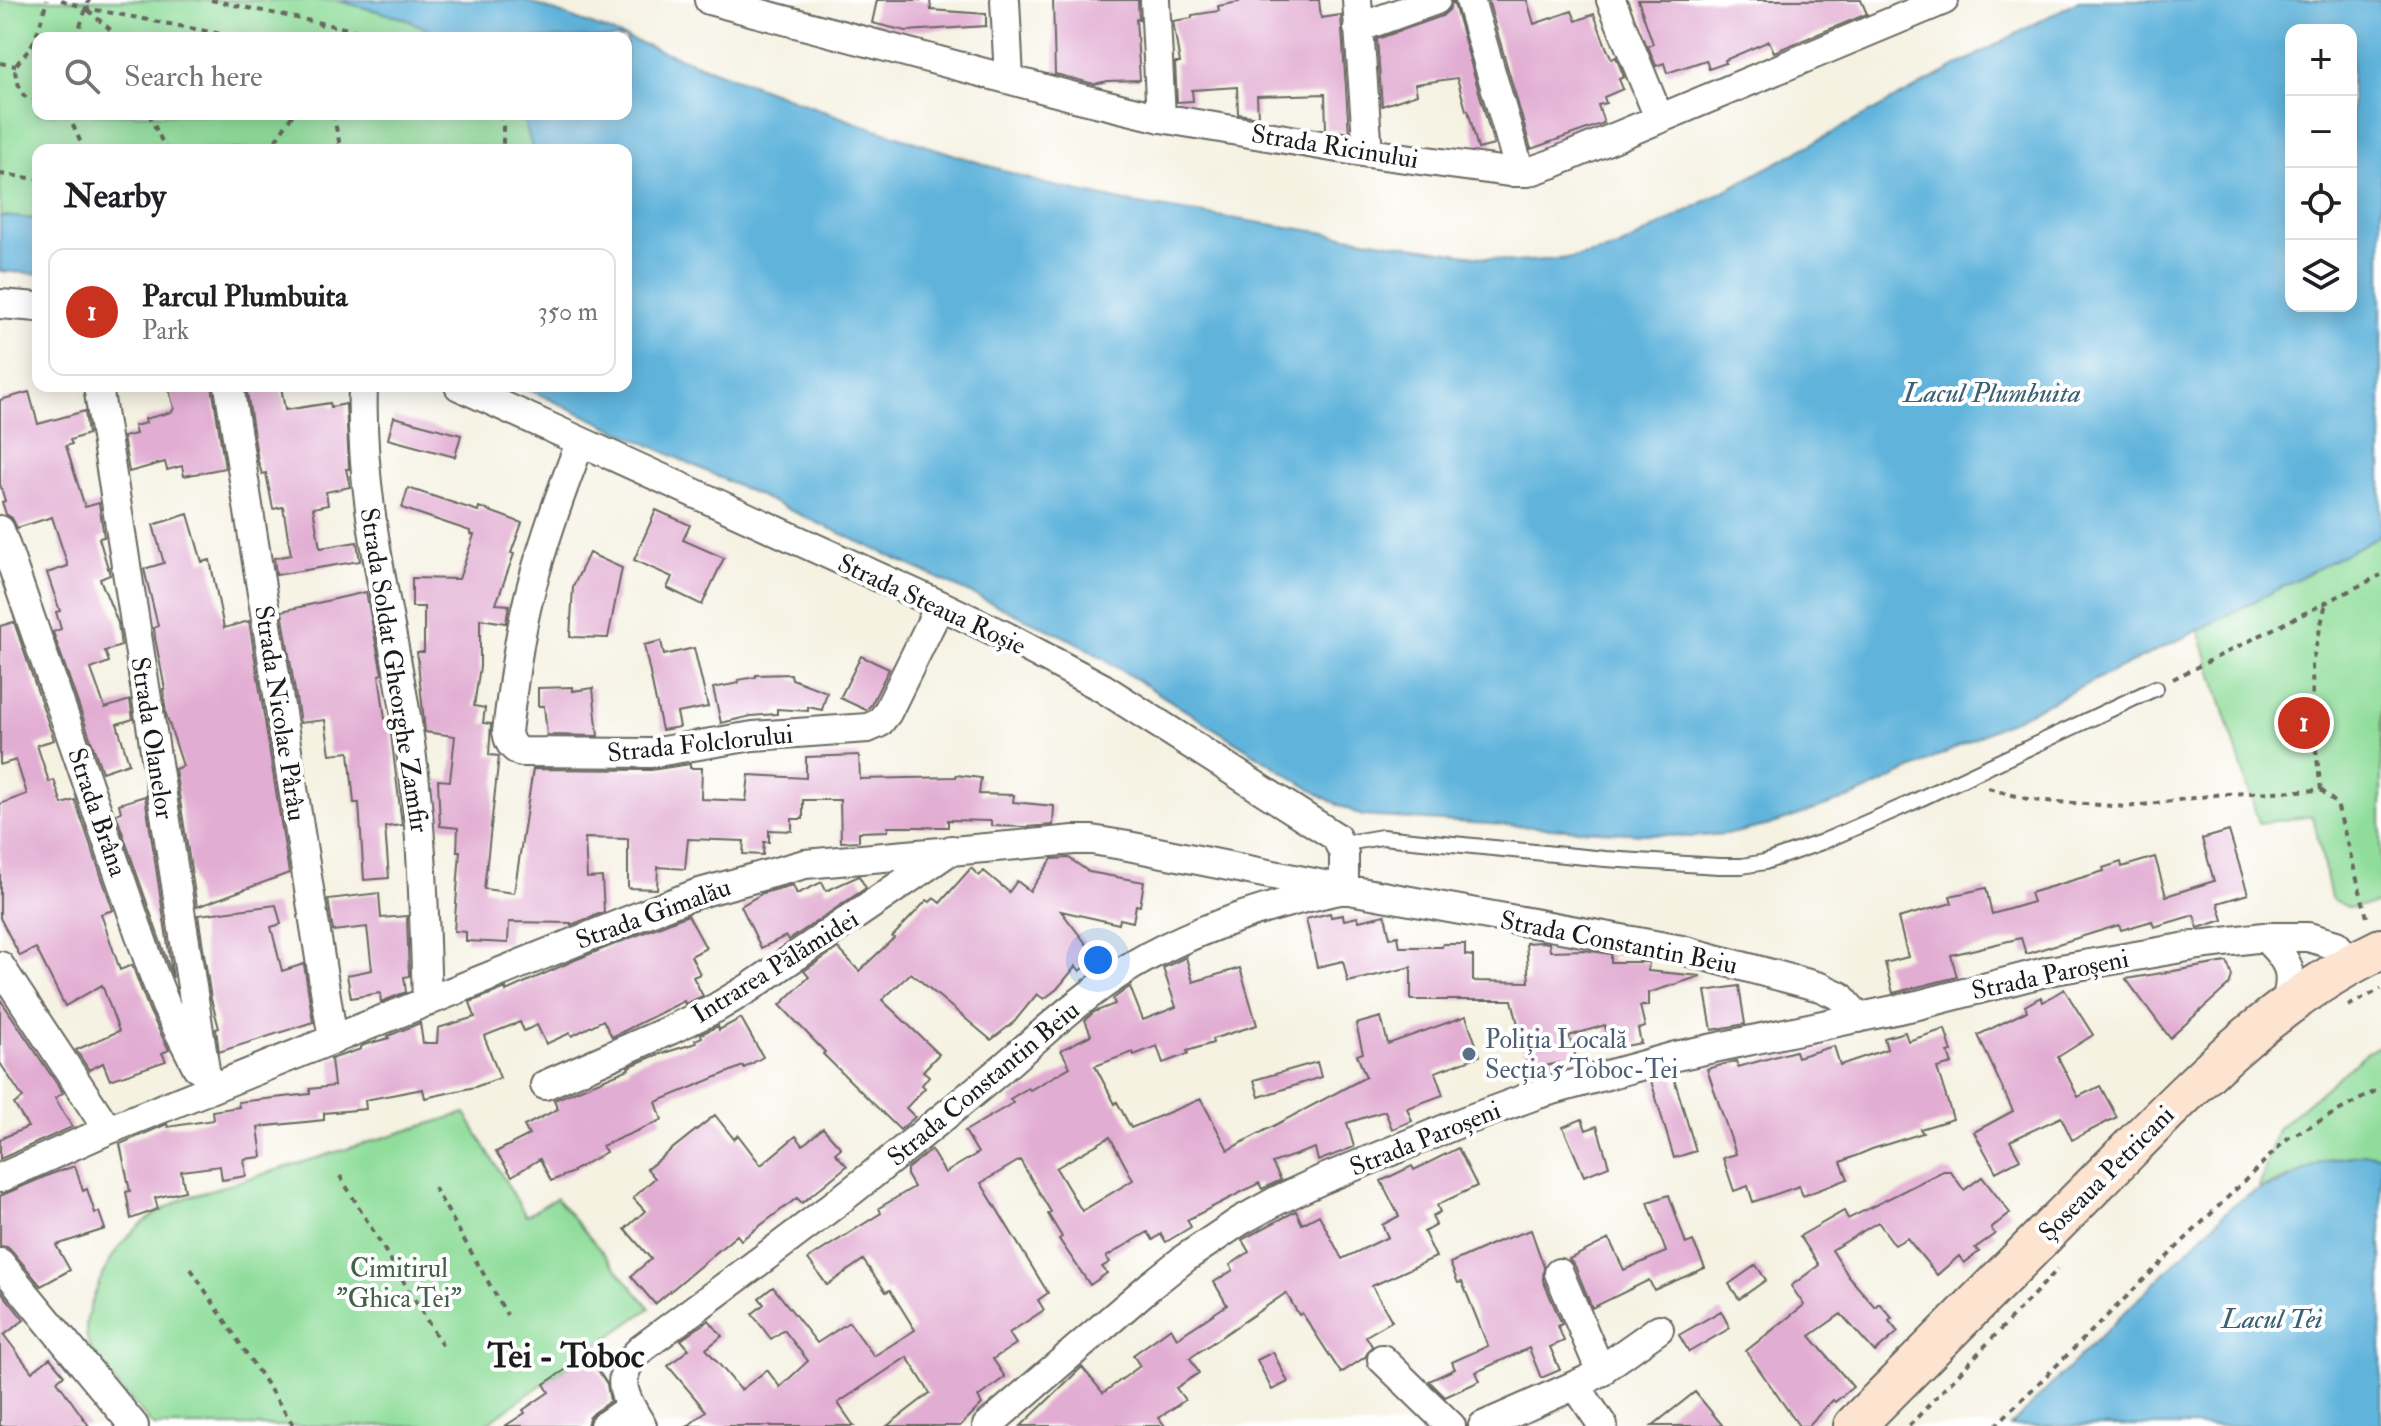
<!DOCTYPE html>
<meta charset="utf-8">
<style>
body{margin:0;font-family:"IM FELL Double Pica",serif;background:#f6f6f6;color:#202124}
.controls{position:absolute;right:24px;top:24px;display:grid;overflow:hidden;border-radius:16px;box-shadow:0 4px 20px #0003}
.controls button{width:72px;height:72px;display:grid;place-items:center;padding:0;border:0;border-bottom:2px solid #e0e0e0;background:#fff;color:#202124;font:40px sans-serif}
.you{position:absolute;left:1098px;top:960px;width:28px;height:28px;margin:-20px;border:6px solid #fff;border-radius:50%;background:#1a73e8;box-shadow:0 0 0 12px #1a73e833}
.badge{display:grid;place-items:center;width:52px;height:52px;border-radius:50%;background:#c8321e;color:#fff;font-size:26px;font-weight:700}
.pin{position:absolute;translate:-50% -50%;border:4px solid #fff;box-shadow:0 2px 8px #0006}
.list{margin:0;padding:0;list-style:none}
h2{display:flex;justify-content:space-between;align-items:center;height:104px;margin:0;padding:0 32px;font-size:34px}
h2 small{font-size:26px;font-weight:400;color:#757577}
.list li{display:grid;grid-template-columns:52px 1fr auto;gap:24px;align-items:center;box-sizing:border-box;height:128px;margin:0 16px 16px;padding:0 16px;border:2px solid #e0e0e0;border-radius:16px}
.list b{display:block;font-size:30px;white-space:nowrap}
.list p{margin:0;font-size:26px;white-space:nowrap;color:#757577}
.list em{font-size:26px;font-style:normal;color:#757577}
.icon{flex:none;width:44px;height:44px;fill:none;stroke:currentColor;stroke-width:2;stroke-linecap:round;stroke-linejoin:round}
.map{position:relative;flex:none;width:2381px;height:1426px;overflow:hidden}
.search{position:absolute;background:#fff;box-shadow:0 4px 20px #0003;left:32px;top:32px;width:600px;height:88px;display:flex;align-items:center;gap:20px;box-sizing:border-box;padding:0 28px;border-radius:16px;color:#757577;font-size:30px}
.panel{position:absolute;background:#fff;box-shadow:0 4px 20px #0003;left:32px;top:144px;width:600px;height:248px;border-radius:16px}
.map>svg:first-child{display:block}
.green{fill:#90dd9b;stroke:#567c5c;stroke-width:2}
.water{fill:#60b4dc;stroke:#3e687c;stroke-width:2;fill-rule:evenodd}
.building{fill:#e2add3;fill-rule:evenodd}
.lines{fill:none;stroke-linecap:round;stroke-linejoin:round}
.lane-casing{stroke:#686761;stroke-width:18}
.street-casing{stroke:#686761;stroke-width:32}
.secondary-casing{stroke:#686761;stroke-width:44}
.path{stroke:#686761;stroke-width:4;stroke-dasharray:6 6;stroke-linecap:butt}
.lane{stroke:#fff;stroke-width:14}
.street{stroke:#fff;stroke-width:28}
.secondary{stroke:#fde4d1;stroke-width:40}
.service-dot{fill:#5c6f8a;stroke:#fff;stroke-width:3}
.labels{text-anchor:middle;stroke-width:8;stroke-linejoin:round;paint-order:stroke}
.street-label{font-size:26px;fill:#1c1c1c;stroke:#fff}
.service-label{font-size:26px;fill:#4e5e75;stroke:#fff;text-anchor:start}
.park-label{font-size:26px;fill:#456048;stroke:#fff}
.water-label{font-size:28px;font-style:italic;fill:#3b6072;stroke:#fff}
.district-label{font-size:34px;font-weight:bold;fill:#1c1c1c;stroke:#fff}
</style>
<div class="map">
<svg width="2381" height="1426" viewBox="0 0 2381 1426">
<rect width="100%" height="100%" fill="#fff"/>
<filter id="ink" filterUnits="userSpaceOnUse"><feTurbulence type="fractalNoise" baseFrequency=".0125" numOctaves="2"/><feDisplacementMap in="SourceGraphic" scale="16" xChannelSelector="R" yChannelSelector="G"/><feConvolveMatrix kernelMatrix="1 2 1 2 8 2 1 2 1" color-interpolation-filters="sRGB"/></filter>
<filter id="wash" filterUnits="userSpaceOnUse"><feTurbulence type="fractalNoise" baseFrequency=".006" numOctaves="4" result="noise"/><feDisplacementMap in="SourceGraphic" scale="32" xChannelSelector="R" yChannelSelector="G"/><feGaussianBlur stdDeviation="1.8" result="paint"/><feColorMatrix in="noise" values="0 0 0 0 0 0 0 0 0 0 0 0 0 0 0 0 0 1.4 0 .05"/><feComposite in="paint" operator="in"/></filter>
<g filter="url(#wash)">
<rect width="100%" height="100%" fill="#f5f2e2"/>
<path class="green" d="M0,0H336L403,18L446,38H38V114H522L533,150H38V219L0,216Z
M2381,535V903L2349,908L2331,898L2313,816L2259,823L2199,630Z
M2381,1045V1155C2360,1154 2338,1156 2318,1164C2298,1172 2281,1183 2259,1188L2277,1129L2366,1053Z
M465,1113L526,1216L556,1198L650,1308L483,1426H153C138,1407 91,1359 87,1338C84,1325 89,1308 94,1296C112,1244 139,1219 188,1197Z"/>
<path class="water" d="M336,0H524L854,122L1045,184L1126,202L1514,262L1573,258L1618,248L2079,0H2381V535L2199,630L1856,796L1770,825L1735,833L1691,837L1362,816L1325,798L1078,643L521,386H626V150H533L522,114H626V38H446L403,18ZM2351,30V306H2291V30Z
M0,216L38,219V274L0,271Z
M2364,1154L2381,1155V1426H2010L2232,1206C2251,1192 2256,1191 2278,1184C2292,1178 2305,1169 2319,1164C2334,1158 2348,1157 2364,1154Z"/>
<g id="blocks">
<path class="building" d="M877,0H930L931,10L986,14V26L906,31L872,23Z
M1053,0H1138L1139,20L1136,19L1140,80L1108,81L1094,84L1055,74Z
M1239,0H1319L1321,18L1341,15L1349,133L1326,129L1325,94L1257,96L1258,117L1238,114L1237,87L1192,90L1193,101L1177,102L1175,63H1180L1173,21L1192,18V15L1219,11L1218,6L1239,2Z
M1453,0L1494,145L1478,149L1468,110H1466L1457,78L1415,84L1417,94L1382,106L1377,39L1442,16L1449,10Z
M1488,0H1527L1534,24L1572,11L1576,21L1594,14L1607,49L1612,59L1616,57L1624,77L1619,79L1623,89L1604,97L1606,103L1598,105L1604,123L1531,149Z
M1638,0H1861L1867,14L1774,52L1769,41L1725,60L1726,63L1709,69L1706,60L1667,73L1664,63L1656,66L1648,46L1653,44Z
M168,386H212L225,468L184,476L182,466L167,470L165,462L129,472L123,437L136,434L134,426L146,423L145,419L172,412L174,408Z
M246,386H281L285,410L330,403L331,407L346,404L349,469H346L350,487L326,492L328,505L313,508L320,548L357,542L360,561L276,575L274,558L291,555L283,507L273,509L266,473L262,474L258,461Z
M29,392L38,424L85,411L88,434L70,440L72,444L66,446L85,507L99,503L104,537L99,538L110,575L100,579L118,623L121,646L105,651L109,662L91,669L105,708L130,700L133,719L117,724L129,763L102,772L53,632L61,629L56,612L60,611L47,573L68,566L52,517L17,528L12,518L6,514L2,502L5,501L0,484V400Z
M394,417L461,435L455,457L388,439Z
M408,488L478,511L479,507L522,523L511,553L514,554L496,604L509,605L506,623L480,619V667L474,706L485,708L483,723L491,724L489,755L499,756L484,889L514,893L533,769L651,770L690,764V768H702L701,799L746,801L749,775L806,778V757L859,755L860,779L956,777V775L981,778L979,794L1014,795L1013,802L1054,806L1053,825L1027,827L991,826V821L948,820V827H888V831L859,832V841L841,842L840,800H803V819H792V831L769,830V842H764L763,855L743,854L744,841L688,839L685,869L658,867L657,889L628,888V839L585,838L587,878L602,877L604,912L571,925V923L509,922L508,943L466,941V932L454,931L460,851H457L458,828L440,826L438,780L450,781L455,736L425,732L417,652H424V607H412V578L459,579L474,535L470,534V531L402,508Z
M656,510L690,525L683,540L724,558L702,605L667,588L672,577L634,560Z
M188,514L202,562L210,560L224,628L249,621L289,873L197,907L175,769L183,766L166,714L163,689H165L155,638L154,628L158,626L144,569L164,563L153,525Z
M589,553L622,568L608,638L570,637L573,587Z
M366,592L382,674L379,675L386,726H390L402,825L385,827L389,878L364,880L359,803H354L349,752L330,754L325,720L300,723L282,611Z
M14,622L54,740L37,745L49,782L54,780L62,804L75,800L113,910L101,914L120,970L132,965L150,1012L169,1050L162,1053L166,1061L110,1080L103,1063L89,1070L76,1050L119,1031L102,985L65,1006L36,948L20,956L0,918V804L27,794L16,760L0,765V626Z
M661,641L664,655L694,648L708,707L677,713L680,727L662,730L644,645Z
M861,656L889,669L871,705L866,710L840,698Z
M791,674L792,679L827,692L822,710L808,707V711L777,709V714L751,716L721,723L713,688L739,683L738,680L756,677V675Z
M573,687V691L593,688L598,736L547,735L544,706H538V688Z
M145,796L173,978L116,814L121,812L119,804Z
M2229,831L2248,894L2218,903L2223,920L2198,928L2194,915L2154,927L2152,921L2121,930L2119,925L2026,954L2021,938L1951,955L1957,977L1893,993L1885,963L1908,957L1898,918L1952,903L1950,896L1986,888L1992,914L2033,902L2030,893L2104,871L2103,868L2121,862L2122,867L2155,857L2166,896L2214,881L2202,839Z
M1069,858L1089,872L1144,882L1140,906L1136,905L1133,922L1120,919L1119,924L1061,911L1097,958L1080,971L1076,966L1057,989L1044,999L1037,994L1014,1022L991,1040L911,973L882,1000L939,1054L923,1071L929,1076L922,1085L925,1088L906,1108L915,1117L900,1130L823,1054L825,1052L780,1005L809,977L804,971L838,948L859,971L894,938L892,937L927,900L930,902L934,898L940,903L971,868L979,876L984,871L1009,892L1017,881L1030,891L1052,859Z
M859,876L866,888L789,940L786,936L761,948L741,906L763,893L793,885L797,894L822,882L826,891Z
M379,893L381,918L407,916L409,976L404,977L406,992L381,1002L380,993L351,998L347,975L372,970L367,927L333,931L328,899Z
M276,905L281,924L271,927L282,971L304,964L313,1022L219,1052L216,1029L219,1028L211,999L198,915Z
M1330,913L1331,917L1343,915L1344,920L1358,917L1359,921L1385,915L1390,938L1398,936L1400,947H1442L1443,944H1465V955L1473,956V981L1529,982L1526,943L1542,942L1549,943L1550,951L1584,950L1611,954V962H1649L1648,971L1701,976L1648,993V1006H1640L1645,1027L1638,1029L1641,1043L1610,1049L1605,1025L1569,1036L1577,1061L1559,1067L1558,1063L1529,1070L1512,1000H1411V967L1348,982L1343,961L1317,967L1306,919Z
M688,915L706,948L691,956L700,974L693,977L703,996L685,1004L684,1001L612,1037L603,1020L572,1036L570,1033L546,1044L537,1025L524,1031L520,1022L484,1036L500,1078L475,1087L425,1098L423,1089L365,1100L366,1109L324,1113V1120L258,1127L262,1157L244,1159L246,1176L222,1180L220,1166L181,1171L185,1191L155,1198L158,1209L131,1219L126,1192L130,1191L120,1144L167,1124L168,1127L213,1120L212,1111L239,1107L238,1102L310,1094V1089L334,1086L331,1059L361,1049V1047L364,1045L389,1038L388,1036L420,1023L423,1043H437L438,1028L475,1017L470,1002L506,988V991L575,960Z
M1186,957L1193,982L1240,968L1257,1025L1212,1039L1213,1043L1187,1051L1188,1054L1163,1063L1157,1046L1134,1055L1133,1052L1095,1066L1115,1104L1117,1102L1131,1128L1201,1099L1228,1150L1366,1077L1357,1055L1363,1053L1356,1024L1381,1017L1388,1044L1466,1016L1480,1056L1435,1072L1443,1095L1407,1108L1412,1121L1392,1129L1385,1111L1347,1123L1354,1147L1318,1161L1315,1148L1272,1163L1281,1180L1262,1189L1259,1183L1187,1220L1191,1227L1166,1242L1161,1234L1153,1240L1148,1232L1106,1257L1110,1262L1102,1267L1107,1273L1090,1285L1059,1239L1062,1237L1048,1214L1051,1212L1020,1160L981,1183L1048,1293L1038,1300L1044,1310L1009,1333L1016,1344L993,1359L1005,1377L978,1397L982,1404L960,1426H887L930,1393L907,1357L838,1403L854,1426H688L706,1411L668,1366L689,1349L681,1340L709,1320L722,1336L706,1349L741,1390L767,1370L780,1387L808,1361L784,1330L771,1339L752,1314L764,1304L759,1298L773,1287L817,1343L849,1322L874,1356L915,1330L890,1290L886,1292L863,1260L827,1285L808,1259L881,1213L879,1208L914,1187L907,1175V1169L931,1150L945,1173L978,1153L965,1131L1013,1103L1010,1099L1028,1088L1030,1090L1070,1067L1061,1050L1091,1035L1085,1020L1094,1012L1115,1004L1113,999L1125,990L1130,987L1143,1020L1176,1007L1163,968ZM1110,1137L1133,1180L1082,1211L1056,1168Z
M2227,962L2232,976L2229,985L2170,1038L2126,979Z
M1739,986L1745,1024L1712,1030L1705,991Z
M2064,989L2093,1035L2058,1057L2078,1097L2100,1086L2117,1117L2072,1140L2061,1117L2010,1141L2020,1159L1996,1172L1974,1132L2013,1111L1978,1035L2027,1011L2025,1006L2041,997L2043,1002Z
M0,999L63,1093L55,1098L72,1127L0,1159V1139L28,1127L14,1104L23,1098L0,1063Z
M741,1018L763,1057L744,1068L743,1066L656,1102L662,1120L602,1146L606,1152L573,1171V1172L551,1181L540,1159L512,1176L496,1152L529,1135L524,1126L558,1109L554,1100L629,1069L628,1067L654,1056L696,1043L695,1040L702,1037L701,1034L718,1026L719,1030Z
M1945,1029L1952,1052L1948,1053L1952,1064L1937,1068L1953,1119L1920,1129L1923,1133L1872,1149L1841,1162L1848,1179L1803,1196L1799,1186L1753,1202L1748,1186L1734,1191L1723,1158L1736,1154L1707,1069L1736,1061L1738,1067L1795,1051L1797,1057L1834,1046L1840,1065L1887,1049L1884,1038L1905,1032L1908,1041Z
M1317,1062L1321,1077L1259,1097L1254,1080Z
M1673,1075L1696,1151L1674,1158L1651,1081Z
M715,1115L734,1139L738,1135L761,1165L796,1136L803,1145L823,1128L841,1148L835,1153L847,1166L802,1203L797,1198L741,1240L737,1235L655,1304L631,1276L651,1259L625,1229L645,1211L633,1198L655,1178L647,1169Z
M1582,1119L1586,1130L1597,1126L1609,1166L1584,1176L1563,1127Z
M1458,1148L1477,1186L1437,1205L1440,1212L1432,1216L1436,1225L1424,1232L1436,1257L1372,1286L1392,1321L1366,1336L1372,1346L1365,1357L1341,1373L1302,1313L1299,1315L1286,1293L1190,1358L1199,1373L1176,1388L1185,1400L1159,1418L1165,1426H1021L1082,1367L1103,1393L1140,1366L1133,1355L1171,1328L1177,1338L1227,1305L1214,1282L1233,1270L1230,1265L1249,1252L1242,1240L1249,1236L1296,1211L1302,1224L1319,1215L1342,1259L1388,1237L1382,1225L1399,1216L1381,1181L1412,1166L1414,1170Z
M75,1166L83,1191L87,1189L95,1213L99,1212L105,1229L56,1245L70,1270L41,1286L13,1252L7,1247L0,1246V1196L51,1174Z
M1943,1171H1950L1964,1190L1982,1177L2010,1213L1991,1228L1995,1234L1975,1248L1979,1252L1964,1263L1959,1256L1937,1275L1907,1238L1895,1245L1878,1222L1832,1250L1849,1277L1875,1307L1879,1303L1892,1318L1889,1321L1898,1332L1875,1352L1841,1314L1810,1336L1853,1387L1835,1402L1833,1400L1808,1426H1799L1746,1351L1804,1305L1791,1286L1819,1265L1800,1236L1844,1211L1848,1219Z
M1669,1195L1686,1244L1693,1241L1705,1268L1654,1290L1649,1280L1592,1308L1575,1266L1569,1259L1609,1239L1624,1270L1666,1252L1648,1202Z
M1531,1230L1544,1267L1543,1280L1562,1324L1558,1326L1564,1341L1550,1347L1560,1370L1541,1378L1529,1348L1476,1372L1480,1381L1445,1397L1429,1381L1455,1369L1452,1362L1488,1346L1462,1282L1458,1283L1450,1263L1499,1241Z
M1756,1265L1766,1280L1739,1299L1729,1284Z
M0,1290L24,1320L4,1335L32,1372L50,1358L64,1375L57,1381L89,1426H0Z
M1721,1311L1730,1328L1689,1352L1679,1335Z
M1273,1352L1288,1382L1272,1390L1257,1360Z
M588,1355L607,1384L610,1401L594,1413L589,1418L587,1426H505L525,1413L523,1410L549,1392L544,1384Z
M1695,1392L1723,1426H1652Z"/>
</g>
</g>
<g filter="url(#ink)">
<use href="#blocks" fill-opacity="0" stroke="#686761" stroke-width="2"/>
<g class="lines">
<defs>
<path id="lane" d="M1341,844L1382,837L1605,859L1719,866H1742L1765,862L1822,842L1911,803L2156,688"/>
<path id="street" d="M709,0L1075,97L1161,118L1368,153L1509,172H1528L1551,164L1944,0
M1005,0L1009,79
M1155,0L1161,118
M1357,0L1368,153
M1470,0L1520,172
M1611,0L1659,118
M1358,28L1436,0
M0,304L38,307
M98,386L208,1089
M229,386L333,1040
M363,386C359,501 390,611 407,723C422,816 424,909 427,1002
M580,443C559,497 539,552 526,609C517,649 512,691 507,732C509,742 511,747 521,752L651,753L753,736L868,728L879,723L887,713L940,605
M0,530L152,970L166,1006L197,1067
M2264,937C2291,962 2296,975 2283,1010
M0,966L108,1130
M545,1085L670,1030L716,1008L749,988L951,850
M0,1178L108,1130L657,909L696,894L805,864L1074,840H1092L1128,846L1344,889V854L1336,837L1103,688L1007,637L940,605L459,386
M0,1263L134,1426
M1559,1273L1601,1372
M1382,1359L1451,1426
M1576,1386L1603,1426
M604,1426L630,1408
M642,1426C623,1396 612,1376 641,1349C722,1288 805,1230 883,1166C924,1133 965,1100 1005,1066C1046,1030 1086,993 1133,965C1197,927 1272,904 1344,889L1682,950L1820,987L1840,996L1859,1018
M987,1426L1150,1286L1185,1258L1240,1221L1278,1200L1321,1180L1462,1122L1538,1094L1676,1056L1918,1005L2049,971L2199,945L2264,937H2308L2336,945L2352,963
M1483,1426L1587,1380L1659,1329"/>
<path id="secondary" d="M1854,1426C1935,1345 2016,1263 2097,1182C2183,1096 2269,1001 2381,949"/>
</defs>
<use href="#lane" class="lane-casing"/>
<use href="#street" class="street-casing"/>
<use href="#secondary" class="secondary-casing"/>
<path class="path" d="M61,0L86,8L242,38
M211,0L391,38
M88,10L113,32L115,38
M76,38L89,0
M317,38L320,23
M0,63L16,66
M38,101L24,96C4,57 23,67 35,38C40,26 43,13 47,0
M68,114L84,150
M149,114L166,150
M333,114L341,150
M500,114L503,126V150
M269,150L293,114
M0,174L38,179
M2173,679L2381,575
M1988,788L2031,800L2127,807L2223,794L2321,790L2337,804L2368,921
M2321,790L2313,726L2312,663L2326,603
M2348,1006L2381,989
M340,1176L443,1347
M434,1187L507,1315
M191,1269L294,1426
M1909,1426L2058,1269
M1995,1426L2288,1138L2381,1088"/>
<use href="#lane" class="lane"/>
<use href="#street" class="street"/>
<use href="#secondary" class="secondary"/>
</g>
</g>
<circle class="service-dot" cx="1469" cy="1054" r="8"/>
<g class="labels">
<g class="street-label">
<text transform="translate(1335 146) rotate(9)" y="9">Strada Ricinului</text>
<text transform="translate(932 604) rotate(25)" y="9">Strada Steaua Roșie</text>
<text transform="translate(395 670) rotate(81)" y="9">Strada Soldat Gheorghe Zamfir</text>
<text transform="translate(281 713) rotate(81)" y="9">Strada Nicolae Pârâu</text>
<text transform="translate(153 738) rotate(81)" y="9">Strada Olanelor</text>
<text transform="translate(700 743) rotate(-6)" y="9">Strada Folclorului</text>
<text transform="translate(98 812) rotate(71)" y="9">Strada Brâna</text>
<text transform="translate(653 913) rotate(-20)" y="9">Strada Gimalău</text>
<text transform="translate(1619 942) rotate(11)" y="9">Strada Constantin Beiu</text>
<text transform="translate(775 966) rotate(-32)" y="9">Intrarea Pălămidei</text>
<text transform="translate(2050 974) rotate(-12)" y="9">Strada Paroșeni</text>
<text transform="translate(983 1083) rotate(-40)" y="9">Strada Constantin Beiu</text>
<text transform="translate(1425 1138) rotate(-22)" y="9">Strada Paroșeni</text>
<text transform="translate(2106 1173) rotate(-45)" y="9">Șoseaua Petricani</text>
</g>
<g class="service-label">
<text x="1485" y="1048">Poliția Locală<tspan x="1485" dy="30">Secția 5 Toboc-Tei</tspan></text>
</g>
<g class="park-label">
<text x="399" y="1277">Cimitirul<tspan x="399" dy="30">"Ghica Tei"</tspan></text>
</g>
<g class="water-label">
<text x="1992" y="402">Lacul Plumbuita</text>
<text x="2272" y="1328">Lacul Tei</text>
</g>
<g class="district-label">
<text x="566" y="1367">Tei - Toboc</text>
</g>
</g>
</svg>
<div class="controls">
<button>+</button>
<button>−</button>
<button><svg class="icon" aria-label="locate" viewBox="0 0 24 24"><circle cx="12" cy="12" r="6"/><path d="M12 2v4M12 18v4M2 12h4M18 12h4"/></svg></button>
<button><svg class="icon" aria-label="layers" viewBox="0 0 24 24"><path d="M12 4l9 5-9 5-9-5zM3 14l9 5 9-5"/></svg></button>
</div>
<div class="you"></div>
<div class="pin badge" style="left:2304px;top:723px">1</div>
<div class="search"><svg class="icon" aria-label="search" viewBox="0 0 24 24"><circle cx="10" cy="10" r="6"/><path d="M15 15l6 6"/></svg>Search here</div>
<section class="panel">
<h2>Nearby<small></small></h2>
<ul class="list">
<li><span class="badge">1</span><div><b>Parcul Plumbuita</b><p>Park</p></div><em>350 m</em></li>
</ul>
</section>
</div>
